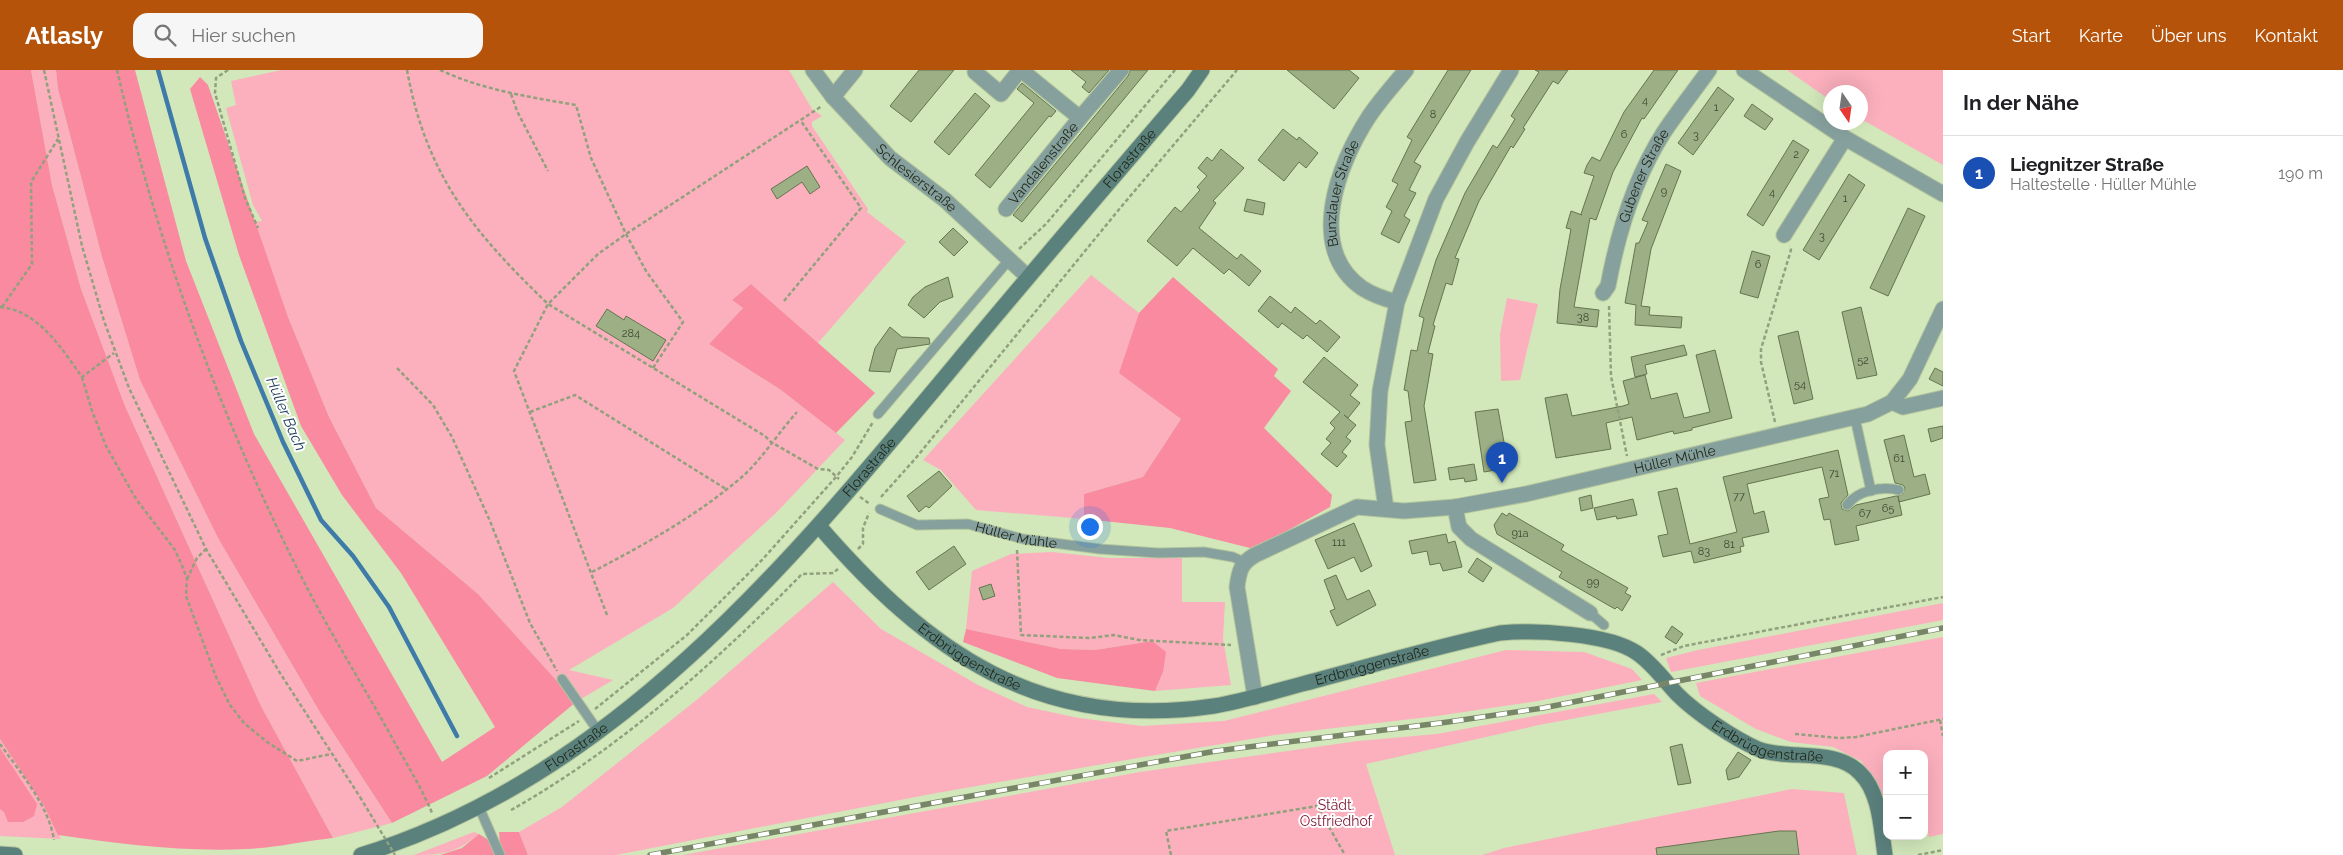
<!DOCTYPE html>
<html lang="de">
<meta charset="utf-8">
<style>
body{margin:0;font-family:Raleway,sans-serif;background:#f6f6f6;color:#202124}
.controls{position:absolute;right:15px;bottom:15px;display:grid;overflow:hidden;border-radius:10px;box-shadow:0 5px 20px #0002}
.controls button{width:45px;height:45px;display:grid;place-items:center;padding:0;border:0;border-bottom:1px solid #e0e0e0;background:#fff;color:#202124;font:25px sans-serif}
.compass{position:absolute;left:1823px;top:15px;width:45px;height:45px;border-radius:50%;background:#fff;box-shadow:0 5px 20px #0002;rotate:167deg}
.you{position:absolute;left:1089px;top:456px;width:18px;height:18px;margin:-12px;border:4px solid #fff;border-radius:50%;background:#1a73e8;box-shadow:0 0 0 8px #1a73e833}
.badge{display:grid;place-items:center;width:32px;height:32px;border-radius:50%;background:#b45309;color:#fff;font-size:16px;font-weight:700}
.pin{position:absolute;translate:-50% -41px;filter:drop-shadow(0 1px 2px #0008)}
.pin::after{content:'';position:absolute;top:26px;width:18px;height:15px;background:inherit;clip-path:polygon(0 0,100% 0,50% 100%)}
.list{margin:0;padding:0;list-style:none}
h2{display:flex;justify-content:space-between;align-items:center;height:65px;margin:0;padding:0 20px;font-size:21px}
h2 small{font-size:16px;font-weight:400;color:#757577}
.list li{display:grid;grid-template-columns:32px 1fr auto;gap:15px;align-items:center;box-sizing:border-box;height:75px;padding:0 20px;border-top:1px solid #e0e0e0}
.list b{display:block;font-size:19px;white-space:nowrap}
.list p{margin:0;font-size:16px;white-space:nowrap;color:#757577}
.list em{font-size:16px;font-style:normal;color:#757577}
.icon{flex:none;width:28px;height:28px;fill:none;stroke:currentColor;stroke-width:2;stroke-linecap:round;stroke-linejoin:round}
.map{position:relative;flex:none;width:1943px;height:785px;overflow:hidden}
header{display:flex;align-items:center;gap:30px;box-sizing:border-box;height:70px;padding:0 25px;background:#b45309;color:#fff}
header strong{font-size:24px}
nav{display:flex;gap:28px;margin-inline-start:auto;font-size:18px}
.search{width:350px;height:45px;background:#f6f6f6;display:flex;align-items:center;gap:12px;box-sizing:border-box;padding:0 18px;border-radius:15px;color:#757577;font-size:19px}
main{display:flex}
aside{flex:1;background:#fff}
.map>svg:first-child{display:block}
.green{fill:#fcb0bd}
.forest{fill:#f98aa0}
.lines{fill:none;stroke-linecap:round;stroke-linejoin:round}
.stream{stroke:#3e7ba9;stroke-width:4.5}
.building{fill:#9caf85;stroke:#64764e}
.lane-casing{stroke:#b2c49c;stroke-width:11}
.street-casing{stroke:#b2c49c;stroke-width:17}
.secondary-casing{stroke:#b2c49c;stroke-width:17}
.path{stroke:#91a17e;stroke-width:2.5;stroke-dasharray:4 2.5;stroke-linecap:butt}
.lane{stroke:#86a09d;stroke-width:9}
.street{stroke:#86a09d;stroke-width:15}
.secondary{stroke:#5b817d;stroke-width:15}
.rail-casing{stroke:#788668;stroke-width:5.5}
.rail{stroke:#fff;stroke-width:4;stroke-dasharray:11;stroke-linecap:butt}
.path-bridge{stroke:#91a17e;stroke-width:2.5;stroke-dasharray:4 2.5;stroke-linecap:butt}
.labels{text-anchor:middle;stroke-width:4;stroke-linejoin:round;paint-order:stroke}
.number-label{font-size:11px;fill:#3e4832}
.street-label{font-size:14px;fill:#1f2616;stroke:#fff}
.park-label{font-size:14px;fill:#801f3c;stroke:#fff}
.water-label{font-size:15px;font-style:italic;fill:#1e405f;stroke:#fff}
</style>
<header>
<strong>Atlasly</strong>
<div class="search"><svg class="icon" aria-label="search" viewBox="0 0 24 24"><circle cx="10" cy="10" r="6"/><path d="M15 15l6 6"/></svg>Hier suchen</div>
<nav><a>Start</a><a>Karte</a><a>Über uns</a><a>Kontakt</a></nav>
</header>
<main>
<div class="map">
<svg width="1943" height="785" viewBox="0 0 1943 785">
<rect width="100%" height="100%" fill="#d2e7ba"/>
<path class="green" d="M31,0H56L58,19L102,187L140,310L218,468L321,644L392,753L333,768L261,636L125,336L81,219L52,115Z
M281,0H789L812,39L822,46L812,52V56L868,139L867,142L906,172L818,273L751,214L732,230L743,238L709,274L781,320L845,370L777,442L673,538L569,600L613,610L576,632L478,524L376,438L329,347L288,247L254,152L262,151L253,135L226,38L236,35L231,11Z
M1787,0H1943V95L1861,49L1860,22H1830V30Z
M1091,205L1139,243L1120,303L1181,349L1143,407L1084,424V449L976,440L941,400L923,390Z
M1507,228L1538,234L1520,310L1501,311L1500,264Z
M1052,482L1109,488H1182V532H1225L1223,569L1231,615L1155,621L1163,602L1152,571L1095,580L1061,579L966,559L972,501L1011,484Z
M833,512L881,559L978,615L1027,637L1079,648L1142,656L1224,651L1506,580L1584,582L1632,599L1642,610L1538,631L1437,646L1275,665L1138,688L931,724L616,785H528L519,762L562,737L699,628Z
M1943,533V550L1671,602L1666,588L1698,580Z
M1943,567V764L1929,767L1924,747V684H1887V724L1882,725L1861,691L1833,677L1791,672L1756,659L1700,626L1696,613Z
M1654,624L1662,632L1539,655L1366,694L1395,785H683L1140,702L1358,671L1437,664Z
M0,669L44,736L61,769L0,766Z
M1792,719L1844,723L1857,785H1482L1504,778Z
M474,762L479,764C456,783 443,785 414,785Z"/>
<path class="forest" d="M0,0H31L52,115L81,219L125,336L261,636L333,768C304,771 275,778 246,779C183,782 120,774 58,765L44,736L0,669Z
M56,0H135L186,191L254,364L442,692L495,657L401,503L342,425L301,356L239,185L190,19L200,7L208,15L288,247L329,347L376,438L478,524L576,632L487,706L392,753L321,644L218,468L140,310L102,187L58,19Z
M1173,207L1278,299L1274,306L1291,321L1264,358L1332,425L1330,437L1254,479L1170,458L1084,449V424L1143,407L1181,349L1119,303L1139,243Z
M751,214L875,323L836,363L781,320L709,274L743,238L732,230Z
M966,559L1061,579L1095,580L1152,571L1166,582L1163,602L1155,621L1057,608L963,572Z
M0,678L37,734L34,746L23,752H8L4,742L0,739Z
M499,762H519L528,785H505L500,775Z
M479,764L490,771L496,785H440L462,778Z"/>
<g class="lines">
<path class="stream" d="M158,0L205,168L241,271L283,372L321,450L353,486L389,537L457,666"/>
</g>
<path class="building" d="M919,0H954L911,52L890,36Z
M1071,0H1109L1089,23L1082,17L1086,12Z
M1130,0H1148L1022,152L1013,145L1128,6Z
M1287,0H1349L1359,8L1334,39Z
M1448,0H1471L1414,92L1421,96L1409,120L1416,123L1404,146L1410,150L1399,173L1381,164L1392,141L1386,137L1398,114L1392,111L1412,70L1407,67Z
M1535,0H1568L1558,14L1553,11L1523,58L1525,59L1513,78L1511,76L1479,131L1455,188L1459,189L1452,215L1446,213L1433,255L1435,256L1428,283L1433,284L1424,336L1436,410L1414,413L1405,352L1412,351L1408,321L1404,320L1411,280L1417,281L1424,248L1419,246L1436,190L1465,123L1493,75L1497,78L1506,64L1515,49L1511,46L1539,2Z
M1654,0H1678L1644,49L1642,48L1613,102L1596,150L1590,148L1574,237L1599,240L1597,257L1557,253L1560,219L1571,159L1566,158L1571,141L1582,145L1581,144L1594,106L1584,103L1587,95L1592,87L1600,91L1624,42Z
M1022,13L1056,41L1051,47L1049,46L990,118L975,105L1034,33L1017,19Z
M1718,17L1734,29L1693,85L1678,73Z
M975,23L990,36L949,85L934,72Z
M1752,34L1773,49L1765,60L1744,46Z
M1283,59L1297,70L1299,67L1318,83L1306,98L1299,92L1284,111L1258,90Z
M1793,70L1809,80L1763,156L1747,145Z
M1221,79L1244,98L1213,131L1216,133L1199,158L1237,189L1241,184L1261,201L1249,216L1229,199L1224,204L1193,178L1177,196L1147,171L1175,137L1181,142L1200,120L1197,117L1207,106L1198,98L1207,87L1212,91Z
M1666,94L1681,101L1651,179L1641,236L1650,237L1649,245L1682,247L1681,258L1635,255L1636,235L1625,233L1636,173H1639L1648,152L1642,150Z
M807,96L820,117L810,124L802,112L777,129L771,119Z
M1849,104L1865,115L1819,190L1803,180Z
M1247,129L1265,133L1263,145L1244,141Z
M1908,138L1925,146L1888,226L1870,218Z
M953,158L968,172L954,186L939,172Z
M1752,181L1770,186L1758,228L1740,223Z
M948,207L953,227L940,232L924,248L908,235L913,227L925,217Z
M1270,226L1291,243L1295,237L1316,254L1320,250L1340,267L1327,282L1307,265L1303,269L1282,253L1278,258L1258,241Z
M1861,237L1877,305L1857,309L1842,242Z
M607,239L624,250L626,246L666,270L653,291L596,256Z
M890,257L902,267L929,268L930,274L897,279L890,302L869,301L875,278Z
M1798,261L1813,329L1794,334L1778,266Z
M1684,275L1687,285L1645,295L1647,304L1635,307L1631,287Z
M1715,280L1732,348L1692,358V360L1674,364L1673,361L1637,370L1632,347L1606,353L1611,379L1556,388L1545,328L1567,324L1572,346L1623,336L1629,334L1623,311L1645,305L1651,329L1677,323L1684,348L1710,342L1696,285Z
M1324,287L1358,315L1350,325L1360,333L1348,348L1344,345L1356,355L1346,367L1351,371L1342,382L1347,386L1337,397L1321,384L1331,373L1326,369L1335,358L1330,353L1340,342L1303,312Z
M1935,298L1943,302V316L1929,309Z
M1498,339L1506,383L1498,384L1501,399L1484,402L1475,342Z
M1943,356V368L1931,372L1928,359Z
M1904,365L1914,407L1925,404L1930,424L1899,432L1898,426L1903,424L1905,418L1903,415L1895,413L1884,370Z
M1838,380L1848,425L1841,433L1842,439L1848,441L1856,435L1896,426H1898L1902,445L1856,456L1859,470L1835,475L1830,449L1824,450L1819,429L1829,427L1822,397L1747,414L1754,444L1764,441L1769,462L1742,468L1744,476L1740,477L1741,482L1694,493L1691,481L1663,487L1658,466L1668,464L1658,422L1677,418L1690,474L1737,462L1723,407Z
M1474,394L1477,410L1465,412L1464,408L1450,410L1448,398Z
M939,401L952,416L929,438L926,436L919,442L907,426Z
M1591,425L1593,438L1581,441L1579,428Z
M1633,429L1637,445L1617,449L1616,446L1597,450L1594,438Z
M1502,443L1507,446L1509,443L1564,475L1561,480L1628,518L1625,523L1631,526L1622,541L1617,537L1615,539L1559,507L1562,502L1497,464L1494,455Z
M1354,453L1372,496L1361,502L1354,487L1328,499L1315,470Z
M1446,464L1448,473L1455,471L1462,497L1443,501L1440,493L1430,495L1427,481L1412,484L1409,471Z
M954,476L966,494L929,520L916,502Z
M1477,488L1492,498L1483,512L1468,502Z
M1336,505L1347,530L1369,520L1376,535L1337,556L1330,541L1335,539L1324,510Z
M991,514L995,526L983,530L979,518Z
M1672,556L1683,564L1676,574L1665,567Z
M1682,674L1691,713L1678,715L1670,677Z
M1738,682L1751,690L1739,707L1728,710L1726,700Z
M1779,761H1796L1799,785H1657L1656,778Z"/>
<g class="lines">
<defs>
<g id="lane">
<path d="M878,344L1009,190"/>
<path d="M1855,348L1871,421"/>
<path d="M1847,435C1858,420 1882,416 1899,420"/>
<path id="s1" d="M880,439L917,455L968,454L1023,469L1100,479L1158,483L1204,482L1233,487L1244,492"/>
<path d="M1590,543L1604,555"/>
<path d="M562,609L598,661"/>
<path d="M479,737L500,785"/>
</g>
<g id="street">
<path id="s2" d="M813,0L833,27L890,88L945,130L1028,207"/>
<path d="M977,0L975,2L1001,24L1020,0"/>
<path d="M1744,0L1845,68L1943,124"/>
<path d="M833,27L855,0"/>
<path d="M1080,48L1121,0"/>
<path id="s3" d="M1006,139L1080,48L1021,0"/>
<path d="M1784,165L1845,68"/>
<path id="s4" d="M1603,223L1608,216C1618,162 1634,109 1664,62C1678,41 1694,21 1709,0"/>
<path id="s5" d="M1397,232C1384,229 1373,225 1362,218C1305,178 1339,93 1368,48C1379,31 1393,16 1406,0"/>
<path d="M1892,332L1903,337L1943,328"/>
<path d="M1455,437L1459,457L1471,469L1590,543"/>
<path d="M1386,439L1377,375L1380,321L1397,232L1436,129L1467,72L1511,0"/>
<path id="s6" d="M1255,627L1237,517C1239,501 1241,493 1255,485L1357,437L1404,441L1455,437L1526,424L1868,344L1892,332L1910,309L1943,239"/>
</g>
<g id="secondary">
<path id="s7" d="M819,456C928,582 1039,662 1214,636C1245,631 1275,621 1306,613C1370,596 1434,577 1500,563C1534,560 1608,563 1637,583C1653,594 1664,610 1677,624C1696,643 1733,668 1758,679C1789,691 1835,677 1860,703C1880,722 1881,759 1885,785"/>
<path d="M0,784L15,785"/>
<path id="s8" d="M361,785C615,706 790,493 954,296C1031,203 1109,112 1188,20L1202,0"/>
</g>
</defs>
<use href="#lane" class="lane-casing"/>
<use href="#street" class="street-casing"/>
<use href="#secondary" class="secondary-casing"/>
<path class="path" d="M44,0L82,176L104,251L129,318L206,479L280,603L360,727
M117,0C158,176 220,347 302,508C329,561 361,612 390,664C404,690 421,716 432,743
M228,0L216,8L215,23L245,128L258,158
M407,0C426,105 473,162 548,234L765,366L771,372L818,399L829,400L839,409
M440,0C483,20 529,27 576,35L591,88L626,164L646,201L683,252L653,298
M511,24L517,41L548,101
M1019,179L1046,154L1175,0
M784,231L861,138L801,51
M1609,236L1611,306L1627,386
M0,237C38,240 62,279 82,307L114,283
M2,237L32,194L31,112L58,69
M397,298L433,335L452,367L490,451L530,553L557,601
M82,307L92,341L106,376L136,429L175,480L183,498L187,509L186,526L216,607L230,635L244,653L267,672L297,691L331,684
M530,342L575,325L726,419
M1775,352L1761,292V279L1791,180L1790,176
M860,427L870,434
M881,427L915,389L1121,137L1237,0
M858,479L863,474V458L869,443
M1017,480L1021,565L1089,568L1114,565L1139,570L1231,575
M592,502C644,475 698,445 743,406C762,389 779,362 797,342
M187,509L197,488L206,479
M607,545L514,301L548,234L598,184L626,164L822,36
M1661,585L1684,576L1943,527
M595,639L687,565L762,490L836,407L852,387L873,352
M1940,650L1943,666
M1795,664L1839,668L1856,667L1943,649
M0,674C20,702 49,736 54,770
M489,708L579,651
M511,740C618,680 716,592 802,504L833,503L838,499
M1171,785L1166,761L1317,736L1345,785
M1918,785L1943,780"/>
<use href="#lane" class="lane"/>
<use href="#street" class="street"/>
<use href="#secondary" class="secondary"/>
<defs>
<path id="rail" d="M650,785L1216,681L1448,652L1543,638L1943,558"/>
</defs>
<use href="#rail" class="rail-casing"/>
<use href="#rail" class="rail"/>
<path class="path-bridge" d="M360,727L395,785"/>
</g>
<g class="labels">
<g class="number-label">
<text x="1645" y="34">4</text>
<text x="1716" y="41">1</text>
<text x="1433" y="48">8</text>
<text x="1624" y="68">6</text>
<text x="1696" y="69">3</text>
<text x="1796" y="88">2</text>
<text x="1664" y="125">9</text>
<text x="1772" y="126">4</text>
<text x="1845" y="132">1</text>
<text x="1822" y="170">3</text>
<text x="1758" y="198">6</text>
<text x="1583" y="251">38</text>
<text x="631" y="267">284</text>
<text x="1863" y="294">52</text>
<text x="1800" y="318">54</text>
<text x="1899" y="392">61</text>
<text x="1834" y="407">71</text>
<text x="1739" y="430">77</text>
<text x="1888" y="442">65</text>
<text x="1865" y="447">67</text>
<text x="1520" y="467">91a</text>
<text x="1339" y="476">111</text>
<text x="1729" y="478">81</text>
<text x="1704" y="485">83</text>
<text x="1593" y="516">99</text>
</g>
<g class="street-label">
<text dy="5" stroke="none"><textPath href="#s8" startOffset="1052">Florastraße</textPath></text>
<text dy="5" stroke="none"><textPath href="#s3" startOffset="59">Vandalenstraße</textPath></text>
<text dy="5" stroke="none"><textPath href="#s4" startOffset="125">Gubener Straße</textPath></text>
<text dy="5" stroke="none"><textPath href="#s2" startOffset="150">Schlesierstraße</textPath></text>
<text dy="5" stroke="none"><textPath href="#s5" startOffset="144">Bunzlauer Straße</textPath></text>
<text dy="5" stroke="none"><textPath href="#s6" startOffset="586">Hüller Mühle</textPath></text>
<text dy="5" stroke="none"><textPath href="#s8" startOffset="648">Florastraße</textPath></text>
<text dy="5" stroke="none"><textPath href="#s1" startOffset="141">Hüller Mühle</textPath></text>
<text dy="5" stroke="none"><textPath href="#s7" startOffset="201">Erdbrüggenstraße</textPath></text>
<text dy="5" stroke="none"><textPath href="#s7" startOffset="620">Erdbrüggenstraße</textPath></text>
<text dy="5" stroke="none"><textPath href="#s7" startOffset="1055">Erdbrüggenstraße</textPath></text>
<text dy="5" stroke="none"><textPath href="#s8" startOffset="242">Florastraße</textPath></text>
</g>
<g class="park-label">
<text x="1336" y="740">Städt.<tspan x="1336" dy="16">Ostfriedhof</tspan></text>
</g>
<g class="water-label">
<text transform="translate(286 344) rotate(67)" y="5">Hüller Bach</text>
</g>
</g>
</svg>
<div class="controls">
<button>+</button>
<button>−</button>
</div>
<svg class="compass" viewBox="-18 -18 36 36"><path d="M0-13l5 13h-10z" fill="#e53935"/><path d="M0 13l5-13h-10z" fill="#757577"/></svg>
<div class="you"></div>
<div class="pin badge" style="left:1502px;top:413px;background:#1a4fb4">1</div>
</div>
<aside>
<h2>In der Nähe<small></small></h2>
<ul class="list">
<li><span class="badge" style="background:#1a4fb4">1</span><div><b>Liegnitzer Straße</b><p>Haltestelle · Hüller Mühle</p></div><em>190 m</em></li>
</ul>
</aside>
</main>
